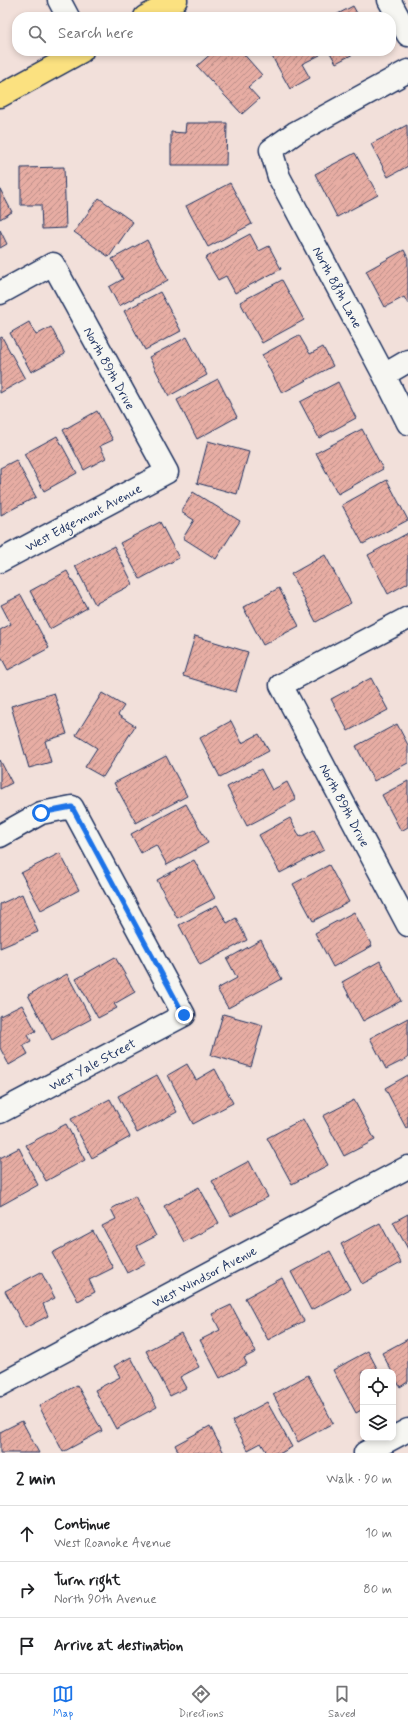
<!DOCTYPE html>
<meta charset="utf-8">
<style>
body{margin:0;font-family:Mynerve,sans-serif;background:#f2f2f2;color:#202124}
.controls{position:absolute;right:12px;bottom:12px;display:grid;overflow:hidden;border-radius:8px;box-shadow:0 2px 6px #0003}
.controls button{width:36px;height:36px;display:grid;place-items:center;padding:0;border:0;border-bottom:1px solid #e0e0e0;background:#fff;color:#202124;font:20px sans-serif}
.stop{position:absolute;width:12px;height:12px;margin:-9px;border:3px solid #1a73e8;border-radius:50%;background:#fff}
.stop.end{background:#1a73e8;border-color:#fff;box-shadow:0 1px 4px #0008}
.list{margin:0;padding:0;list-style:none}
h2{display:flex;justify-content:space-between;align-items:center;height:52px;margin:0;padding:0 16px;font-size:17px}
h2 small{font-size:13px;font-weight:400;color:#757577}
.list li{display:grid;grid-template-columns:26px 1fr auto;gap:12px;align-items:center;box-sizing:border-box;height:56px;padding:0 16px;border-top:1px solid #e0e0e0}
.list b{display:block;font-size:15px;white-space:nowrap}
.list p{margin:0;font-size:13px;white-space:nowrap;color:#757577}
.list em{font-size:13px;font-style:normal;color:#757577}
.icon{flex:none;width:22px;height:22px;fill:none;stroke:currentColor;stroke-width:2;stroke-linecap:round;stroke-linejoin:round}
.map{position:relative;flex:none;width:408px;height:1453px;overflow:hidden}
.search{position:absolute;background:#fff;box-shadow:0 2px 6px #0003;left:12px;right:12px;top:12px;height:44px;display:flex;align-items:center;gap:10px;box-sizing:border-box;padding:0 14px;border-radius:16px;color:#757577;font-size:15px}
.sheet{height:220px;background:#fff}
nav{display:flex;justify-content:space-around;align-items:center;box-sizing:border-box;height:56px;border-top:1px solid #e0e0e0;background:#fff;font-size:11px;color:#757577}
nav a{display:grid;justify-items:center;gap:2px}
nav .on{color:#1a73e8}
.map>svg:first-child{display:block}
.building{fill:url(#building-hatch);stroke:#1b2f5e}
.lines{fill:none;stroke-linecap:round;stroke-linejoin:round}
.minor-casing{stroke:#1b2f5e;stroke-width:25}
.major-casing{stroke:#1b2f5e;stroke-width:25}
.minor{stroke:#f6f6f2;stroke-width:22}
.major{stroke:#fbe180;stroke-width:22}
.route{stroke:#1a73e8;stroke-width:5}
.labels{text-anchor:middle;stroke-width:3;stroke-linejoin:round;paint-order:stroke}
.street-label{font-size:13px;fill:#1b2f5e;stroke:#f6f6f2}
</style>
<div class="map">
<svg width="408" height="1453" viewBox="0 0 408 1453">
<defs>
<pattern id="building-hatch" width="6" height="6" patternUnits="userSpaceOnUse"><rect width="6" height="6" fill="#e7ada3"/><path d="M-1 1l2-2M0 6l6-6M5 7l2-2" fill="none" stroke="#ba8d88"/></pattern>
</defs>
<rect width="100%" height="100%" fill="#f2e0da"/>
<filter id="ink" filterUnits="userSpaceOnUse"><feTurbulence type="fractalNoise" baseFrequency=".025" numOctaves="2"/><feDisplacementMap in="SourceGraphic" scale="8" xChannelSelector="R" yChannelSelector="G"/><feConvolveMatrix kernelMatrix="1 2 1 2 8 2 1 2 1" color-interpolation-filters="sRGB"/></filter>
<g filter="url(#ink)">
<path class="building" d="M353,6L359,17H332Z
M214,51H241L262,75L248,87L259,99L242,114L197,66Z
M269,51H318L320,55L302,64L310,78L290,89Z
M329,51H359L336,63Z
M186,123H227L226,165H171V132L185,133Z
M407,125L408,166L388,177L371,144Z
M355,153L378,195L337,217L315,174Z
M64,167L66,228L42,229L41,205H21V168Z
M230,183L252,224L208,247L186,206Z
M0,189L12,212L0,219Z
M99,198L133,222L109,257L74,232Z
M0,230L7,244L0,248Z
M250,234L259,251L269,246L281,269L235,293L226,276L218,280L205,258Z
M147,240L168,280L119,306L109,287L123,279L112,259Z
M404,250L408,258V304L404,297L385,307L366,271Z
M282,280L304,320L262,343L240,302Z
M160,292L181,331L145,350L124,311Z
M29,322L36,335L51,327L65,354L31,372L10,333Z
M299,335L310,354L323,347L333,366L282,393L262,355Z
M2,337L25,379L0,393V338Z
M187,337L207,375L169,396L149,357Z
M218,379L237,417L197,439L177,400Z
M338,382L356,418L319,438L300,402Z
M97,411L113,440L100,446L106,458L84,470L63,430Z
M362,429L383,469L338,494L316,453Z
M57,436L77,473L44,491L24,454Z
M208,441L249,452L237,494L197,483Z
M16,460L36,497L1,515L0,468Z
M387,480L408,520L363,544L342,505Z
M193,492L240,521L216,559L183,538L194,520L181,512Z
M160,522L179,558L140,579L120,543Z
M408,533V583L388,594L368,555Z
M114,546L133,584L95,604L75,566Z
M325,555L351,603L316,622L291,574Z
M67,571L87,608L50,629L30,591Z
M279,588L299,626L263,645L243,607Z
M21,595L49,648L8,670L0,655V630L11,624L1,605Z
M195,636L248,652L236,692L183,676Z
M371,678L388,710L348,731L331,699Z
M54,693L67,734L45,741L51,762L29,768L11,706Z
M102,693L124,706L118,715L135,726L103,777L85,767L97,748L76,735Z
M231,721L242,743L259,734L269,751L220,777L200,738Z
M397,724L408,745V763L374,781L356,746Z
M166,756L187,796L136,823L114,783Z
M0,760L12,783L0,789Z
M261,769L272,790L287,782L296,800L247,826L227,787Z
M408,781V827L401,831L382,795Z
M186,804L208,843L167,865L156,845L141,853L131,834Z
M290,818L300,837L314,830L324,850L280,873L259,835Z
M60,853L79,890L41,910L21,873Z
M194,860L215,898L177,918L157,880Z
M329,865L349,902L313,921L293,884Z
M22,894L38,932L0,948V904Z
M217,905L227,923L236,918L247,940L200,965L179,925Z
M354,912L372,946L333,967L315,933Z
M261,940L282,979L228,1008L217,989L237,978L227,959Z
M115,957L135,992L114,1004L117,1008L98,1018L76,979Z
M380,961L401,1001L363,1021L342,982Z
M67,974L91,1019L52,1040L28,995Z
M22,1005L36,1031L28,1035L31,1041L23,1045L28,1054L9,1065L0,1048V1016Z
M223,1014L263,1025L251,1067L211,1055Z
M408,1018V1058L386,1069L370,1038Z
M187,1064L196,1080L215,1069L233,1103L193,1124L168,1075Z
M157,1075L177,1112L137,1133L118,1096Z
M408,1075V1127L406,1128L385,1088Z
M110,1099L130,1137L92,1158L71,1119Z
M354,1100L375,1140L344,1156L323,1116Z
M303,1119L328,1165L292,1184L267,1138Z
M66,1124L85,1160L46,1181L26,1145Z
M19,1148L38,1185L0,1206V1158Z
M249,1161L268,1197L231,1216L212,1181Z
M199,1187L219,1223L184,1242L164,1206Z
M135,1196L156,1236L137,1246L146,1263L127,1273L102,1226L116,1219L111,1209Z
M408,1214V1249L393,1222Z
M380,1223L401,1263L362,1284L341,1244Z
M93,1231L113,1268L89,1280L95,1292L78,1301L52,1253Z
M330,1251L350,1289L311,1310L291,1272Z
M41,1272L55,1298L43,1304L48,1316L25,1328L5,1291Z
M282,1278L304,1321L268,1340L245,1298Z
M231,1305L256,1352L244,1358L247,1364L220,1378L200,1340L220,1330L212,1314Z
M181,1333L199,1367L180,1377L186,1388L170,1396L146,1351Z
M408,1339V1382L400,1387L382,1353Z
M368,1351L379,1372H363V1409L356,1413L333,1370Z
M131,1357L157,1407L116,1429L95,1390L120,1377L114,1366Z
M308,1375L333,1423L298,1442L273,1394Z
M77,1385L102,1431L63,1452L39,1406Z
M267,1402L292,1447L281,1453H267L261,1443L248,1450L232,1421Z
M22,1421L39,1453H0V1432Z
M210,1426L224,1453H179L175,1445Z"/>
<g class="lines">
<defs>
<path id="minor" d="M59,0L68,17
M389,0L408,35
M408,71L295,133L271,150L279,177L384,375L408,423
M0,293L53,264L167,472L0,561
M384,375L408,361
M408,618L281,685L408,925
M0,836L41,813L72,807L184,1015L0,1112
M0,1385L408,1167
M365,1453L408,1430"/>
<path id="major" d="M145,17L176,0
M0,96L82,51"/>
</defs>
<use href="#minor" class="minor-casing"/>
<use href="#major" class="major-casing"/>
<use href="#minor" class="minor"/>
<use href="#major" class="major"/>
</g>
</g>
<g class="lines" filter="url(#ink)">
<path class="route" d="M41,813L72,807L184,1015"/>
</g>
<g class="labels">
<g class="street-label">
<text transform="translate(338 287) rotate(62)" y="5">North 88th Lane</text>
<text transform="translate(110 368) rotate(61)" y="5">North 89th Drive</text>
<text transform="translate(83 517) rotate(-28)" y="5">West Edgemont Avenue</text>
<text transform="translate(345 805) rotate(62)" y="5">North 89th Drive</text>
<text transform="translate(92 1064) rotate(-28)" y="5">West Yale Street</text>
<text transform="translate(204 1276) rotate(-28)" y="5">West Windsor Avenue</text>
</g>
</g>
</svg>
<div class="controls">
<button><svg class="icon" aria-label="locate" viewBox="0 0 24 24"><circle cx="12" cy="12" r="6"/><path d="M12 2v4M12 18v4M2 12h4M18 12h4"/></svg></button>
<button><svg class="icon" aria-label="layers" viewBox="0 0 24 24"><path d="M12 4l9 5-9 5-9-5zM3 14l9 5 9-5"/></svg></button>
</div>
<div class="stop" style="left:41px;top:813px"></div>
<div class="stop end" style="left:184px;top:1015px"></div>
<div class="search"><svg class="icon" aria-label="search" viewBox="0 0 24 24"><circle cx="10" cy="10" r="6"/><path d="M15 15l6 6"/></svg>Search here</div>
</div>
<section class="sheet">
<h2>2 min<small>Walk · 90 m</small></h2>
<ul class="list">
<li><svg class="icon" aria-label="ahead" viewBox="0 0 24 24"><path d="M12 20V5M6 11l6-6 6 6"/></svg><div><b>Continue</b><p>West Roanoke Avenue</p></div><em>10 m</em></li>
<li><svg class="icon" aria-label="right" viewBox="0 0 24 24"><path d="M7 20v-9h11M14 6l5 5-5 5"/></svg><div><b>Turn right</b><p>North 90th Avenue</p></div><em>80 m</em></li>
<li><svg class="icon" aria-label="arrive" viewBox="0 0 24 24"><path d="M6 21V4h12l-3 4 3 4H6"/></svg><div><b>Arrive at destination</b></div></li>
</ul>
</section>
<nav>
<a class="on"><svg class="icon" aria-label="map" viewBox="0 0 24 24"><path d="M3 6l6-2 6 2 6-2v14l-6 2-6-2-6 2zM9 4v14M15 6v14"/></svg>Map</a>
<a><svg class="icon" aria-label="directions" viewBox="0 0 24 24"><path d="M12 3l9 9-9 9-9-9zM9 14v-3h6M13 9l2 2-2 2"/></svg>Directions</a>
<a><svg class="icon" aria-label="saved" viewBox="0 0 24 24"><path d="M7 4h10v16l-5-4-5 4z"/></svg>Saved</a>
</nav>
